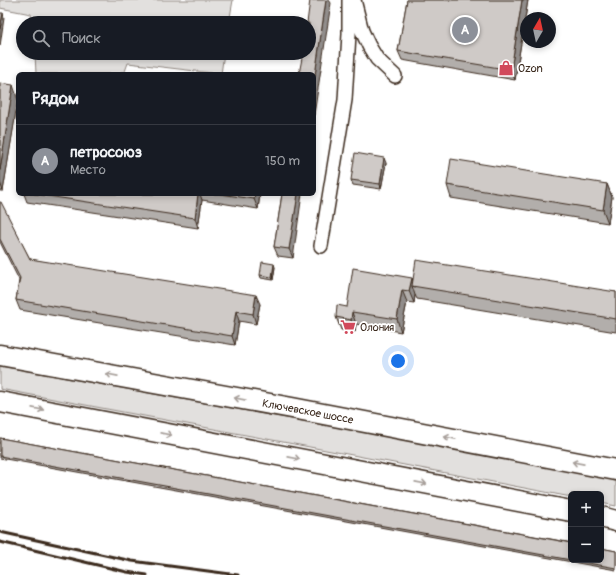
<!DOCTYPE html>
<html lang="ru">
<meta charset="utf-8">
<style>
body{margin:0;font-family:Pangolin,sans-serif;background:#20242c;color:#f1f3f6}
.controls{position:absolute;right:12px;bottom:12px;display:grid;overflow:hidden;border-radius:6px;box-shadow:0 2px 6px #0003}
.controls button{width:36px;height:36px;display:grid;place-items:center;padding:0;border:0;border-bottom:1px solid #363941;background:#171b24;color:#f1f3f6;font:20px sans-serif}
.compass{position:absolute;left:520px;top:12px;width:36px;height:36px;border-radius:50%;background:#171b24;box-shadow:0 2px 6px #0003;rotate:9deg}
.you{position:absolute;left:398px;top:361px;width:14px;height:14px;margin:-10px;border:3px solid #fff;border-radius:50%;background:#1a73e8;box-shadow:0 0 0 6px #1a73e833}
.badge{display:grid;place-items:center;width:26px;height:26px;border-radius:50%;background:#8c9099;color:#fff;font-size:13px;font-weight:700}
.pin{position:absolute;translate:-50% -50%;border:2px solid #fff;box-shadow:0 1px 4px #0006}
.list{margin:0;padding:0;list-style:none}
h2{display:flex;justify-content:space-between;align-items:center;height:52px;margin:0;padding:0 16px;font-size:17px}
h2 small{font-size:13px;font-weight:400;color:#9ea1a6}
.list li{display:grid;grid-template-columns:26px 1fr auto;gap:12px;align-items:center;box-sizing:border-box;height:72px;padding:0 16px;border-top:1px solid #363941}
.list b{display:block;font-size:15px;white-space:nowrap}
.list p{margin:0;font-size:13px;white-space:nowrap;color:#9ea1a6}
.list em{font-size:13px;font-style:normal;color:#9ea1a6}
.icon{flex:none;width:22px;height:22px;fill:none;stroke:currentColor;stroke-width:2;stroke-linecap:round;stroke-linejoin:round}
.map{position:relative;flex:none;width:616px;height:575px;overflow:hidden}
.search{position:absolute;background:#171b24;box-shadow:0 2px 6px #0003;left:16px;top:16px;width:300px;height:44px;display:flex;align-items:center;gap:10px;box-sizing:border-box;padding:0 14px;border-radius:22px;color:#9ea1a6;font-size:15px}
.panel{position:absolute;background:#171b24;box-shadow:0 2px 6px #0003;left:16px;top:72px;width:300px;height:124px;border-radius:6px}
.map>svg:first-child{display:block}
.green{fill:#e2e0de;stroke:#8e857e}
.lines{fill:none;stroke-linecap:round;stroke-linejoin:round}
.minor-casing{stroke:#3b2a1e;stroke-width:16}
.primary-casing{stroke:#3b2a1e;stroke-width:23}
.minor{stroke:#fff;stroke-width:13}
.primary{stroke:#fff;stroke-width:20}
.rail{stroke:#3b2a1e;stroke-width:3}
.wall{fill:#b2aeab;stroke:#3b2a1e}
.shaded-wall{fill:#918d8b;stroke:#3b2a1e}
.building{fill:#cfcac7;stroke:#3b2a1e}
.oneway{stroke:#a79f9a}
.labels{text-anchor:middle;stroke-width:3.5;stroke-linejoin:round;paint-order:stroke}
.poi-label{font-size:11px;fill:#3b2a1e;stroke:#fff;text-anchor:start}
.street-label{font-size:11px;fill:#3b2a1e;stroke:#fff}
</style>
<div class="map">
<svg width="616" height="575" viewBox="0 0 616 575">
<rect width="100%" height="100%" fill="#fff"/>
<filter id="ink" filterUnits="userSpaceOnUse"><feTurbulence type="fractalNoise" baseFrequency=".025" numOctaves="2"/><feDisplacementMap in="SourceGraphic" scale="8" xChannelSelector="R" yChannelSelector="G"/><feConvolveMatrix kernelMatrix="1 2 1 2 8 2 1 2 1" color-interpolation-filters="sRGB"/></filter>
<g filter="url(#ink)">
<path class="green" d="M0,0H233L229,23H32L31,14L0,8Z
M35,53H224L221,74L128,63L124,74H36Z
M0,366L616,478V506L601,503V494H571V497L347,454L0,389Z"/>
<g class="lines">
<defs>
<path id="minor" d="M354,0L362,31L369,46L377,59L395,76
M321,246L345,100L349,34V0"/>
<g id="primary">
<path id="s1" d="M0,355L292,408L616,470"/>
<path d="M0,402L571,511"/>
<path d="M601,517L616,521"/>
</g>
</defs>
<use href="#minor" class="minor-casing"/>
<use href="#primary" class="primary-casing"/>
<use href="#minor" class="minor"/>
<use href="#primary" class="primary"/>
<path class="rail" d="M0,532L132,561L238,575
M0,542L127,572L147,575"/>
</g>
<path class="wall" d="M407,0H528L515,80L402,60L398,51Z
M0,83L18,98L3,191H0Z
M386,163L381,189L353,185L351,180Z
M607,184L612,197L608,223L451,198L447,185Z
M24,194H260L258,209L202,200L198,228L27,202Z
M282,194L293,258L278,256L274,247Z
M0,202L30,259L260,304L256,324L239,321L235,345L20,310L16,300L19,280L0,242Z
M275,267L273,280L261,278L260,275Z
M413,281L616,292V332L417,299L415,295L414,303L407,302L401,332L356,324L355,332L341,330L336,317L347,307Z
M0,438L616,551V570L0,458Z"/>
<path class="shaded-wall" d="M326,0H329L331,3L314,115V82Z
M522,0H528L515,80L511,70Z
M3,13L4,18L0,46V29Z
M13,85L18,100L3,191L0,182V170Z
M384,158L386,163L381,189L380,184Z
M607,184L612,197L608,223L603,210Z
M198,194H200L202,200L198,228L195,218Z
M255,194H260L258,209L254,199Z
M298,194H302L293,258L289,249Z
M274,264L275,267L273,280L272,277Z
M412,278L415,287L412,286L415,295L414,303L409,291Z
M402,290L407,302L401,332L397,319Z
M256,295L260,304L256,324L253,314Z
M236,311L239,321L235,345L232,336Z
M352,312L356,324L355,332L351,320Z"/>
<path class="building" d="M310,0H326L314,82V74H299L303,53H309V23H307Z
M407,0H522L511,70L398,51Z
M0,13H3L0,29Z
M121,72L134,74H121Z
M0,83L13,85L0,170Z
M355,153L384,158L380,184L351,180Z
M451,159L607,184L603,210L447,185Z
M34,194H198L195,218Z
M220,194H255L254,199Z
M282,194H298L289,249L274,247Z
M0,202H1L30,259L256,295L253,314L236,311L232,336L16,300L20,278L0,239Z
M416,260L616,292V319L412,286Z
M262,262L274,264L272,277L260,275Z
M353,268L412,278L409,291L402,290L397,319L352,312L351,320L336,317L337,305L347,307Z
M0,438L571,543V560L0,456Z
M601,548L616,551V568L572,560H601Z"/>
<defs><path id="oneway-shaft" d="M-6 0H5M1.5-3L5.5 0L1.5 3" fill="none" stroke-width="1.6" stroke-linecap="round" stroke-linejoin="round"/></defs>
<g class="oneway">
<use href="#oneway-shaft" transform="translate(112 375) rotate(-169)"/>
<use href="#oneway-shaft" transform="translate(240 399) rotate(-169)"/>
<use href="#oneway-shaft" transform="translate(38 409) rotate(11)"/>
<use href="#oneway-shaft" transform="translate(166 434) rotate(11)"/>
<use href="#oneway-shaft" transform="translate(450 438) rotate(-169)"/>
<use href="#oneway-shaft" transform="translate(294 458) rotate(11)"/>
<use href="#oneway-shaft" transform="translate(578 463) rotate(-169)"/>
<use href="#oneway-shaft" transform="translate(421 483) rotate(11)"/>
</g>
</g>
<defs>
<symbol id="shop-bare" viewBox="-9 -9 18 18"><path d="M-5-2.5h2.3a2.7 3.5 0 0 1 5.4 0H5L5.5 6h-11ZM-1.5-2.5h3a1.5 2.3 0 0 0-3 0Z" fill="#d1495b" stroke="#fff" stroke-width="2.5" paint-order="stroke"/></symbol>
<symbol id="supermarket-bare" viewBox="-9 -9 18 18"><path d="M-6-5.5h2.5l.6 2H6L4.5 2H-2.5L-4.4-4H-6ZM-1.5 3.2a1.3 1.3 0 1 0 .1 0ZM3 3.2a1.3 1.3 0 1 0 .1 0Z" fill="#d1495b" stroke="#fff" stroke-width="2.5" paint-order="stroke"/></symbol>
</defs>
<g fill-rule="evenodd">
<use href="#shop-bare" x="495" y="57" width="22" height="22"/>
<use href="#supermarket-bare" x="337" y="316" width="22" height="22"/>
</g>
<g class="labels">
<g class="poi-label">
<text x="518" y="72">Ozon</text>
<text x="360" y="331">Олония</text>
</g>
<g class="street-label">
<text dy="4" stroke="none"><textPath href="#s1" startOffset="313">Ключевское шоссе</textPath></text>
</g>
</g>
</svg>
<div class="controls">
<button>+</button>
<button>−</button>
</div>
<svg class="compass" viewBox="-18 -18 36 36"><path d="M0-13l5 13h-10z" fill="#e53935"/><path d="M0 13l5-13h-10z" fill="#9ea1a6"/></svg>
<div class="you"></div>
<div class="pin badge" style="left:465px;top:30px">A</div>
<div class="search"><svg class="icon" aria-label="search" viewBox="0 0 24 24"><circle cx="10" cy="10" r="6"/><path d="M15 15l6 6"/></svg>Поиск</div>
<section class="panel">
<h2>Рядом<small></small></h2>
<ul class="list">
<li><span class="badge">A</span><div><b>петросоюз</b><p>Место</p></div><em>150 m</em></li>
</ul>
</section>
</div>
